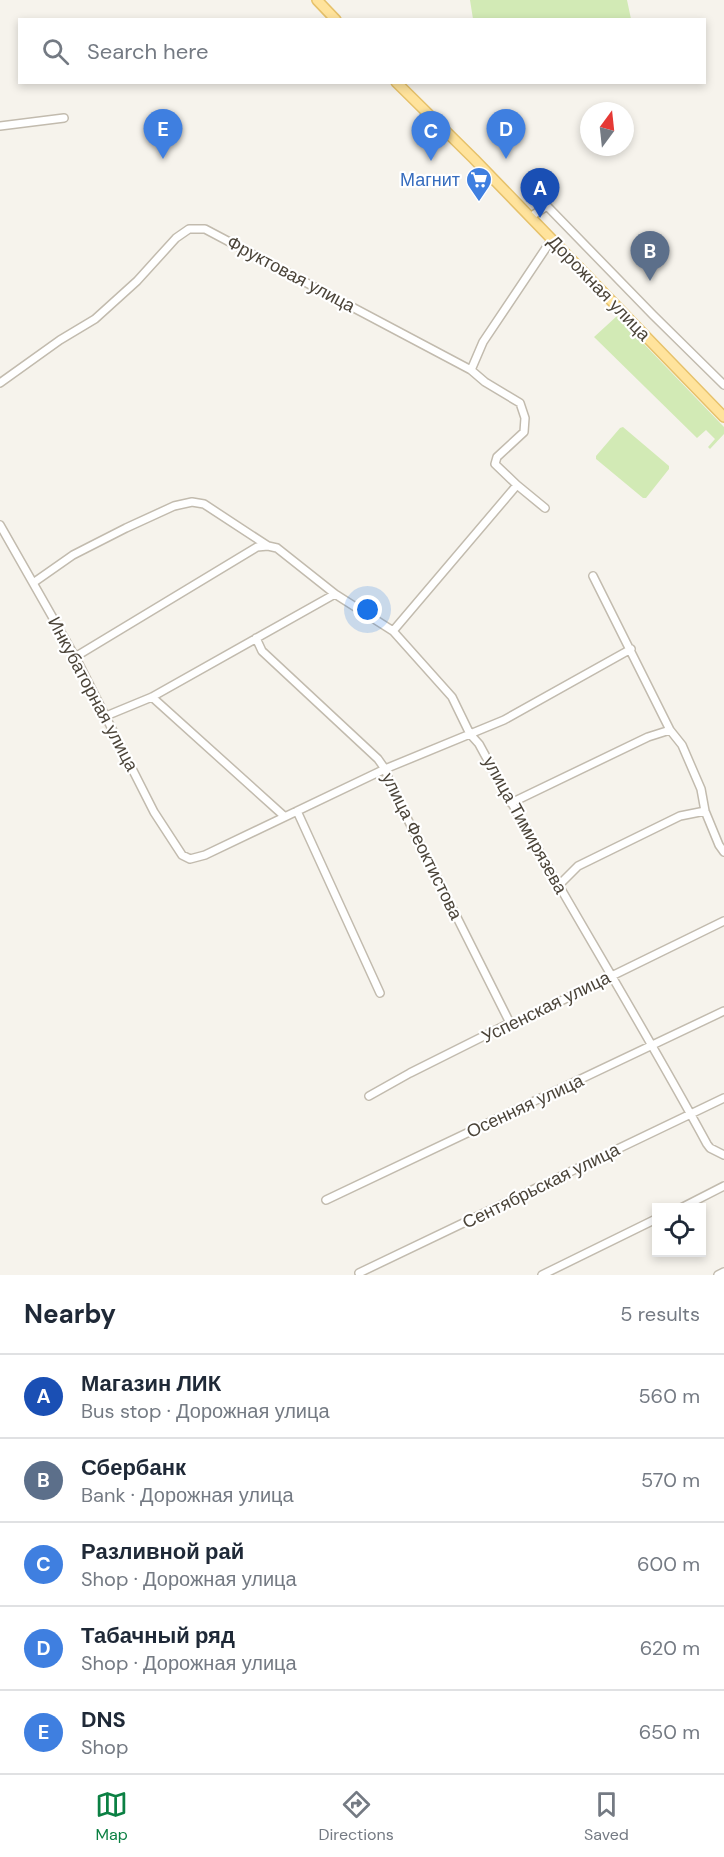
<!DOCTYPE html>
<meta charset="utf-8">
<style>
body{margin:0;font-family:"DM Sans",sans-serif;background:#f6f6f7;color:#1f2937}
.controls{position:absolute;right:18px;bottom:18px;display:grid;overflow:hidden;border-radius:0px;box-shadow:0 3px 9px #0003}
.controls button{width:54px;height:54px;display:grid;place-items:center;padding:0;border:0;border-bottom:2px solid #e0e1e3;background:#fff;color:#1f2937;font:30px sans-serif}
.compass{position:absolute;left:580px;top:102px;width:54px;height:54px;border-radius:50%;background:#fff;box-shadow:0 3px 9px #0003;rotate:15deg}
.you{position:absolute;left:368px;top:610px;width:21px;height:21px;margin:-15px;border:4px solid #fff;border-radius:50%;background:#1a73e8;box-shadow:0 0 0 9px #1a73e833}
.badge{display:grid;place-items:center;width:39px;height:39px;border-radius:50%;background:#0b8043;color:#fff;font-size:20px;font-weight:700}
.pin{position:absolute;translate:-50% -50px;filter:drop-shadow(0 2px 3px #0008)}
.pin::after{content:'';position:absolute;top:32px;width:21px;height:18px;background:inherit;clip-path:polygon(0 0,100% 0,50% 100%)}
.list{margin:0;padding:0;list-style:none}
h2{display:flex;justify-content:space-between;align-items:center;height:78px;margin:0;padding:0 24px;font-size:26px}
h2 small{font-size:20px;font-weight:400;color:#747a83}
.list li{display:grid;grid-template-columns:39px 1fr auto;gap:18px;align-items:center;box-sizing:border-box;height:84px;padding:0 24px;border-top:2px solid #e0e1e3}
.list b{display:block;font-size:22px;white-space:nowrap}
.list p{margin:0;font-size:20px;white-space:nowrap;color:#747a83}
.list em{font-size:20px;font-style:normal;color:#747a83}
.icon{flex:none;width:33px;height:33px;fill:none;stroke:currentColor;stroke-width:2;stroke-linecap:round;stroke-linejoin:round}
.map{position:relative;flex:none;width:724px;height:1275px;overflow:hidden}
.search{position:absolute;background:#fff;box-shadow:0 3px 9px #0003;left:18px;right:18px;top:18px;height:66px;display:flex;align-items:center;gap:15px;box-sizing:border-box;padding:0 21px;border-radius:0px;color:#747a83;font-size:22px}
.sheet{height:498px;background:#fff}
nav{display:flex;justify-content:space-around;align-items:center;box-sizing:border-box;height:84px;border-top:2px solid #e0e1e3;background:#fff;font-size:16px;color:#747a83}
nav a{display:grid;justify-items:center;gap:3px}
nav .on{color:#0b8043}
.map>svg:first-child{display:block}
.green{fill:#d2eab5}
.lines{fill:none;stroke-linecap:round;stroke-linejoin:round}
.minor-casing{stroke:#c2bbae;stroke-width:10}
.major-casing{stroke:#e6c16a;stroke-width:12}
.minor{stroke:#fff;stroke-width:7}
.major{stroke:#ffe39c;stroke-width:9}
.labels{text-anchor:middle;stroke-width:4.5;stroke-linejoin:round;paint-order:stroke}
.shop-label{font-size:18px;fill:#366cbe;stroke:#fff;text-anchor:end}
.street-label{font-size:18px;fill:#4b4439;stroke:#fff}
</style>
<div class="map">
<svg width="724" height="1275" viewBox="0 0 724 1275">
<rect width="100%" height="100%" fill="#f6f3ec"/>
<path class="green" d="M470,0H627L631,19H473Z
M617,316L724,427V434L710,449L708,447L715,439L706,430L697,438L594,337Z
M623,427L669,466V469L646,498H643L596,459V456L620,428Z"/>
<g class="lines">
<defs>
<path id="minor" d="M0,126L64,118
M530,217L547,206L653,315L724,385
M471,370L483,342L552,239
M0,383L60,340L95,319L137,281L176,238L189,229H205L471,370L485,382L520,403L525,418L524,432L497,457L495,464L517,485L393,631
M517,485L545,508
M0,525L78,662L154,812L182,855L190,859L205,855L385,769L504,720L631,649
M593,576L670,730L682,745L701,789L705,811L719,845L724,852
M33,583L73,555L126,528L174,506L192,502L204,504L268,546L277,548L335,594L393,631L452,697L470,734L479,744C552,879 634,1009 707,1144L710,1148L724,1155
M256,638L262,651L378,759L385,769L392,788L510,1023
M75,657L257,547L268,546
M152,697L284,816
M106,716L152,697L335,594
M511,803L648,737L670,730
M297,811L380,993
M559,885L578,866L680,816L705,811
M369,1096L410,1073L510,1023L520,1021L724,921
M326,1200L724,1011
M681,1208L724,1186
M359,1273L724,1098
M542,1275L656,1219
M718,1275L724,1272"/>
<path id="major" d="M317,0L336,20
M396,82L474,159L724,417"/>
</defs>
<use href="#minor" class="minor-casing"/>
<use href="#major" class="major-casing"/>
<use href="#minor" class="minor"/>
<use href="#major" class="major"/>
</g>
<defs>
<symbol id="supermarket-pin" viewBox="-11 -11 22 30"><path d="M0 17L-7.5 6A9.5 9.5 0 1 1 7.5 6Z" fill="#3f7fe0" stroke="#fff"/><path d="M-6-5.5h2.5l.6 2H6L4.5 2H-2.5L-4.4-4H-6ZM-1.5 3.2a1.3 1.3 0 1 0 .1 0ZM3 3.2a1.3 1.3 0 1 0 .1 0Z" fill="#fff"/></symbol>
</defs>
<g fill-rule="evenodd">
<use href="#supermarket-pin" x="464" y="165" width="30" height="40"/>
</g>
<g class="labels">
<g class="shop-label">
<text x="460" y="186">Магнит</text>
</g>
<g class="street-label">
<text transform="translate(291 274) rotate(28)" y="6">Фруктовая улица</text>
<text transform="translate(599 288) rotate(46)" y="6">Дорожная улица</text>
<text transform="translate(93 694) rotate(62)" y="6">Инкубаторная улица</text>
<text transform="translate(525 825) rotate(61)" y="6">улица Тимирязева</text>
<text transform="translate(422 846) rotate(64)" y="6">улица Феоктистова</text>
<text transform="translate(546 1007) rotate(-26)" y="6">Успенская улица</text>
<text transform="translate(525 1106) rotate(-25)" y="6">Осенняя улица</text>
<text transform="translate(541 1186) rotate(-26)" y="6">Сентябрьская улица</text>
</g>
</g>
</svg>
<div class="controls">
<button><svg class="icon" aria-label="locate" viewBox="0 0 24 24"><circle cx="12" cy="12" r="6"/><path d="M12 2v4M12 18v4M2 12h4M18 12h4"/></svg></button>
</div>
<svg class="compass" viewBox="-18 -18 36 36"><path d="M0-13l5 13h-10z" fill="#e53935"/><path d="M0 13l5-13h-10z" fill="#747a83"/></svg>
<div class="you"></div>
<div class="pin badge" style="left:540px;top:218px;background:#1a4fb4">A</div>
<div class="pin badge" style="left:650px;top:281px;background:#5c6f8a">B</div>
<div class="pin badge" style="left:431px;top:161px;background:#3f7fe0">C</div>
<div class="pin badge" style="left:506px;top:159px;background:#3f7fe0">D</div>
<div class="pin badge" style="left:163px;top:159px;background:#3f7fe0">E</div>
<div class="search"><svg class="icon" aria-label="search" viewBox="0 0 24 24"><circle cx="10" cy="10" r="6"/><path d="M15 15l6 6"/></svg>Search here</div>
</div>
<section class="sheet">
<h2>Nearby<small>5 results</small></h2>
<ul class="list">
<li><span class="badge" style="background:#1a4fb4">A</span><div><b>Магазин ЛИК</b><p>Bus stop · Дорожная улица</p></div><em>560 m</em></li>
<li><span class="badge" style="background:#5c6f8a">B</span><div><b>Сбербанк</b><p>Bank · Дорожная улица</p></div><em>570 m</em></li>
<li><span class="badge" style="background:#3f7fe0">C</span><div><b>Разливной рай</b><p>Shop · Дорожная улица</p></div><em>600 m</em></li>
<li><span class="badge" style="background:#3f7fe0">D</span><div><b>Табачный ряд</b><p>Shop · Дорожная улица</p></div><em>620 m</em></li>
<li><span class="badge" style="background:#3f7fe0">E</span><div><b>DNS</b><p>Shop</p></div><em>650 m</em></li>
</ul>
</section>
<nav>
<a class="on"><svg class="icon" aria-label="map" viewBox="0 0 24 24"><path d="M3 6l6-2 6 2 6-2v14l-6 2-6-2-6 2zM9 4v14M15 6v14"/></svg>Map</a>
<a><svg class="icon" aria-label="directions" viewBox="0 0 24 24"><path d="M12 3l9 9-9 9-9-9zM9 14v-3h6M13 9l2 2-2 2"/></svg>Directions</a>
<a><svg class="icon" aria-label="saved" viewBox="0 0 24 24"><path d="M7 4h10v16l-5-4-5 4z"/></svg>Saved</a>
</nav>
